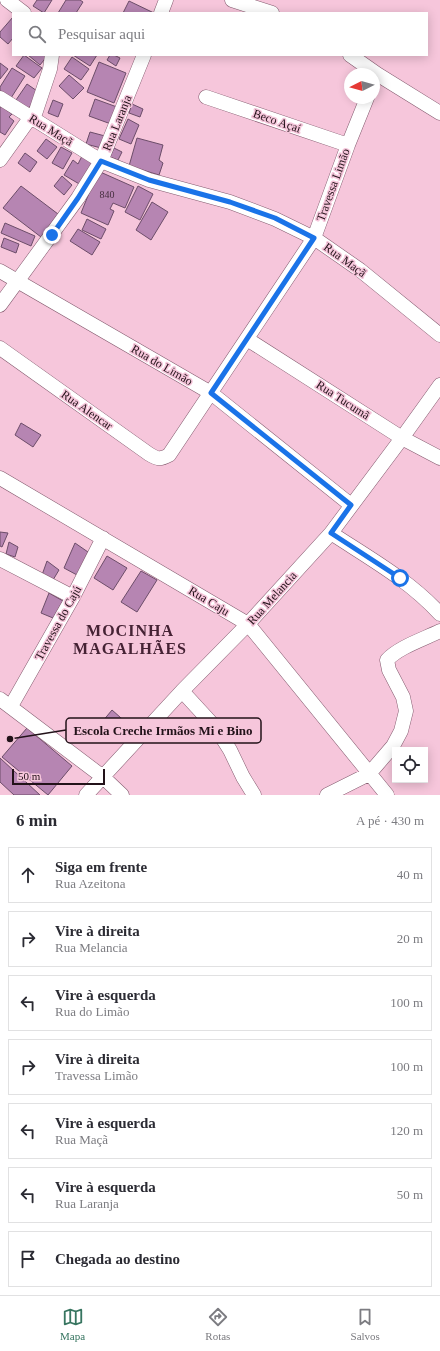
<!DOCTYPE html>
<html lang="pt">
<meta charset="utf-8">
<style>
body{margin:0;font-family:Georgia,serif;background:#f2f2f3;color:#2b2b33}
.controls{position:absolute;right:12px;bottom:12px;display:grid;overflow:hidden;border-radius:0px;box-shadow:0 2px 10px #0003}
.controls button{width:36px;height:36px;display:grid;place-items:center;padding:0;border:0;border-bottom:1px solid #e1e1e2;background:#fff;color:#2b2b33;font:20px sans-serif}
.compass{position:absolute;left:344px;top:68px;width:36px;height:36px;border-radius:50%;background:#fff;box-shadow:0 2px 10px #0003;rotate:264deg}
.scale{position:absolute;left:12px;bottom:10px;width:93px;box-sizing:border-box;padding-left:4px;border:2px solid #221219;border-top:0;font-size:11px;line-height:14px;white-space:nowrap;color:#221219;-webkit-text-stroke:3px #f6c6db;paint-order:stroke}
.stop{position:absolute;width:12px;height:12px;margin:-9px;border:3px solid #1a73e8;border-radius:50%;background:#fff}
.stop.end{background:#1a73e8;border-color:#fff;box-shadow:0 1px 4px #0008}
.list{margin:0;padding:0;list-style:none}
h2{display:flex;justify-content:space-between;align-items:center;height:52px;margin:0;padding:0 16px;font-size:17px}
h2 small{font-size:13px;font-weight:400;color:#7c7c81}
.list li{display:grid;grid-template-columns:26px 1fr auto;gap:12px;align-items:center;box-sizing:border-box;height:56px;margin:0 8px 8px;padding:0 8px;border:1px solid #e1e1e2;border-radius:0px}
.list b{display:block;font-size:15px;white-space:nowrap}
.list p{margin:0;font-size:13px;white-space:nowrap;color:#7c7c81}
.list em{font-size:13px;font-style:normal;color:#7c7c81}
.icon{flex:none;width:22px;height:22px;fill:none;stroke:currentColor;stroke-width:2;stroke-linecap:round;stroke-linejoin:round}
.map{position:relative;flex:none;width:440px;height:795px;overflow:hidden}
.search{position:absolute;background:#fff;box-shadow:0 2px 10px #0003;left:12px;right:12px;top:12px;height:44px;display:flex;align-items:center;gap:10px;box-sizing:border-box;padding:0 14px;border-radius:0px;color:#7c7c81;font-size:15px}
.sheet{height:500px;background:#fff}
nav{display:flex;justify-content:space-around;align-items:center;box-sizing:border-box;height:56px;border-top:1px solid #e1e1e2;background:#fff;font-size:11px;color:#7c7c81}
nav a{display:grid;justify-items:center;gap:2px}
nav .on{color:#377560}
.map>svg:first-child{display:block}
.building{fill:#b685b2;stroke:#6c4d69}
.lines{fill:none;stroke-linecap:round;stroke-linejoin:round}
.minor-casing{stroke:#845b6f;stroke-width:15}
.minor{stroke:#fff;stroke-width:14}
.route{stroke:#1a73e8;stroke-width:5}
.labels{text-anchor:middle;stroke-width:3;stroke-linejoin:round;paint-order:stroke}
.number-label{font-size:10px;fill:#472f3f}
.street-label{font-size:12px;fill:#221219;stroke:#f6c6db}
.district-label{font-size:16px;font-weight:bold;letter-spacing:1px;fill:#452234;stroke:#f6c6db}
.leader{fill:none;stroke:#221219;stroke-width:1.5}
.callout-dot{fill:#221219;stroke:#f6c6db;stroke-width:1.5}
.callout{fill:#f6c6db;stroke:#221219;stroke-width:1.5}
.callout-label{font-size:13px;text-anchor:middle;font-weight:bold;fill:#221219}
</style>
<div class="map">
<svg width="440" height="795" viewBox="0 0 440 795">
<rect width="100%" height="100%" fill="#f6c6db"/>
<path class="building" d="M37,0H52L44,13L33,6Z
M66,0H80L83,2L76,13H58Z
M129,1L154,13H123Z
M13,17V38L8,44L0,37V32Z
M24,55L42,68L34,78L16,66Z
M28,55H48L40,65Z
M73,55H97L90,66Z
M110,55H114L120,58L116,66L107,60Z
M72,57L89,69L81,80L64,69Z
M99,62L126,73L114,103L87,92Z
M0,63L8,69L0,79Z
M12,68L25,76L11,98L0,91V87Z
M69,75L84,88L73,99L59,86Z
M27,84L40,93L28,109L16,100Z
M95,99L117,107L111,124L89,116Z
M53,100L63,104L58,117L48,113Z
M132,104L143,109L140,117L129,113Z
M1,106L12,114L9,117L14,121L5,135L0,132V108Z
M128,119L139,125L131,144L119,139Z
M90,132L105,136L101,148L86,144Z
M137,138L163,145L159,160L163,163L159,175L129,166Z
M46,139L57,147L47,159L37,151Z
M61,147L72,153L63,169L52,163Z
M114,148L122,152L118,160L110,157Z
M25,153L37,162L30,172L18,163Z
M82,156L94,164L81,185L64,175L73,160L78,164Z
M98,171L134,187L125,208L113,203L110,209L114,211L108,225L81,213Z
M62,176L72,185L64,195L54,186Z
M21,186L58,214L41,237L3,208Z
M138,186L153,194L140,220L125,212Z
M152,202L168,212L151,240L136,230Z
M87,219L106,229L101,239L82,230Z
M5,223L35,236L31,246L1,233Z
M78,229L100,242L92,255L70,241Z
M4,238L19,244L16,253L1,247Z
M21,423L41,435L33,447L15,435Z
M0,532L8,533L2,547L0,546Z
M9,542L18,547L15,557L6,554Z
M75,543L88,552L77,575L64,568Z
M107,556L127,568L113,590L94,578Z
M47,561L59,570L53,580L42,575Z
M141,571L157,580L137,612L121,602Z
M49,593L63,601L53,618L41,613Z
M112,710L129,725L113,743L97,728Z
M27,728L72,766L48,795L2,757Z
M0,758L40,795H14L0,782Z"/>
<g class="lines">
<defs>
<path id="minor" d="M7,0L24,13
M232,0L272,13
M161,13L166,0
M350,55L377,74L440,113
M206,97L348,145
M0,98L101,161L149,180L230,202L275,219L314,238L360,270L440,335
M33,120L50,69L52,55
M0,160L30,118
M0,271L211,393L351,505
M0,305L78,198L101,161L144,55
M247,339L402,438L440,458
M0,348L149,454C157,459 160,460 169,455L314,238L348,145L367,98
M0,478L248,624L387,795
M331,533C369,558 409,580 440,614
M0,559L73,597
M182,691L216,728L230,750L243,777L254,795
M0,699L103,777L122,795
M11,706L73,597L103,538
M86,795L182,691L248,624L331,533L402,438L440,385
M327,795L369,774L393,746L401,731L406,711L403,697L389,670L387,660C399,647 424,639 440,631"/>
</defs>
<use href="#minor" class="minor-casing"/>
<use href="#minor" class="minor"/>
</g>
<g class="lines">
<path class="route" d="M52,235L78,198L101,161L149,180L230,202L275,218L314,238L211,393L351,505L331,533L400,578"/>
</g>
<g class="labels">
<g class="number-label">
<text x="107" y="198">840</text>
</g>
<g class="street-label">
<text transform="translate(277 121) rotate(19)" y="4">Beco Açaí</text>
<text transform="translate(117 123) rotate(-68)" y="4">Rua Laranja</text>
<text transform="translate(51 130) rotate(32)" y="4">Rua Maçã</text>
<text transform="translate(333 185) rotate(-70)" y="4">Travessa Limão</text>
<text transform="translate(345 260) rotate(36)" y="4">Rua Maçã</text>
<text transform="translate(162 365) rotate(30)" y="4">Rua do Limão</text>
<text transform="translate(343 400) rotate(33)" y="4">Rua Tucumã</text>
<text transform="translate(87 410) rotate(35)" y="4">Rua Alencar</text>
<text transform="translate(272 598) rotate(-48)" y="4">Rua Melancia</text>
<text transform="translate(209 601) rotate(31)" y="4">Rua Caju</text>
<text transform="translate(58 623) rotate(-61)" y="4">Travessa do Cajú</text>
</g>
<g class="district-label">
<text x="130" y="636">MOCINHA<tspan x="130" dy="18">MAGALHÃES</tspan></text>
</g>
</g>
<path class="leader" d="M10 739L66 730"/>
<circle class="callout-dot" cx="10" cy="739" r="4"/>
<rect class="callout" x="66" y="718" width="195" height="25" rx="4"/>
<g class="callout-label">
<text x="163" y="735">Escola Creche Irmãos Mi e Bino</text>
</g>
</svg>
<div class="controls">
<button><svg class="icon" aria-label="locate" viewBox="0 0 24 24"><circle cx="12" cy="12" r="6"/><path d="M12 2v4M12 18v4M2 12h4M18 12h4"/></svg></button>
</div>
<svg class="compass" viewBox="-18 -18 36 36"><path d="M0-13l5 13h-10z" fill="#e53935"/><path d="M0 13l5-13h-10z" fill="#7c7c81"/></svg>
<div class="scale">50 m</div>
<div class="stop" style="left:400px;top:578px"></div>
<div class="stop end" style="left:52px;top:235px"></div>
<div class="search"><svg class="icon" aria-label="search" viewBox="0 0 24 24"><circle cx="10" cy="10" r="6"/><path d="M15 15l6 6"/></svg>Pesquisar aqui</div>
</div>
<section class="sheet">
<h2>6 min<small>A pé · 430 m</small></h2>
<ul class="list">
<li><svg class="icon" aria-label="ahead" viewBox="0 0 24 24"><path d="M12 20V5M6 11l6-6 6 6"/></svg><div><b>Siga em frente</b><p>Rua Azeitona</p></div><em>40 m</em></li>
<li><svg class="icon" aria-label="right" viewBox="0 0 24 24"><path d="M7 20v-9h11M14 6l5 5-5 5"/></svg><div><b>Vire à direita</b><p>Rua Melancia</p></div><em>20 m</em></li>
<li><svg class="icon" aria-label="left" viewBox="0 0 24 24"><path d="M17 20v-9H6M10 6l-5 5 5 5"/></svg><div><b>Vire à esquerda</b><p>Rua do Limão</p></div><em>100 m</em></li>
<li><svg class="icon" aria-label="right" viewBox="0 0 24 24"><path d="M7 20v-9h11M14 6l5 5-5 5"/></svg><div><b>Vire à direita</b><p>Travessa Limão</p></div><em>100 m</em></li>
<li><svg class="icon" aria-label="left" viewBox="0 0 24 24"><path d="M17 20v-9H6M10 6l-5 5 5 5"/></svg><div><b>Vire à esquerda</b><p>Rua Maçã</p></div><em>120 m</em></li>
<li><svg class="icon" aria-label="left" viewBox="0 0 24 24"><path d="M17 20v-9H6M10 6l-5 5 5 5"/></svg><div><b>Vire à esquerda</b><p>Rua Laranja</p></div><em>50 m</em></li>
<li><svg class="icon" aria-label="arrive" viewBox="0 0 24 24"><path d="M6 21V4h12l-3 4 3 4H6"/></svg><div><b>Chegada ao destino</b></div></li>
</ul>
</section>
<nav>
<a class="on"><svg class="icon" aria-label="map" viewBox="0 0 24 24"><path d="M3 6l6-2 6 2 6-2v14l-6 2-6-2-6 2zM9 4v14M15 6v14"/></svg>Mapa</a>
<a><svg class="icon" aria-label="directions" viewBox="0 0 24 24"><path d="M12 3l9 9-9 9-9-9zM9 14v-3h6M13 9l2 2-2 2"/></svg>Rotas</a>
<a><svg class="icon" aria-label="saved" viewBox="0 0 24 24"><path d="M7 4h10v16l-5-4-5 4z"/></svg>Salvos</a>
</nav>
